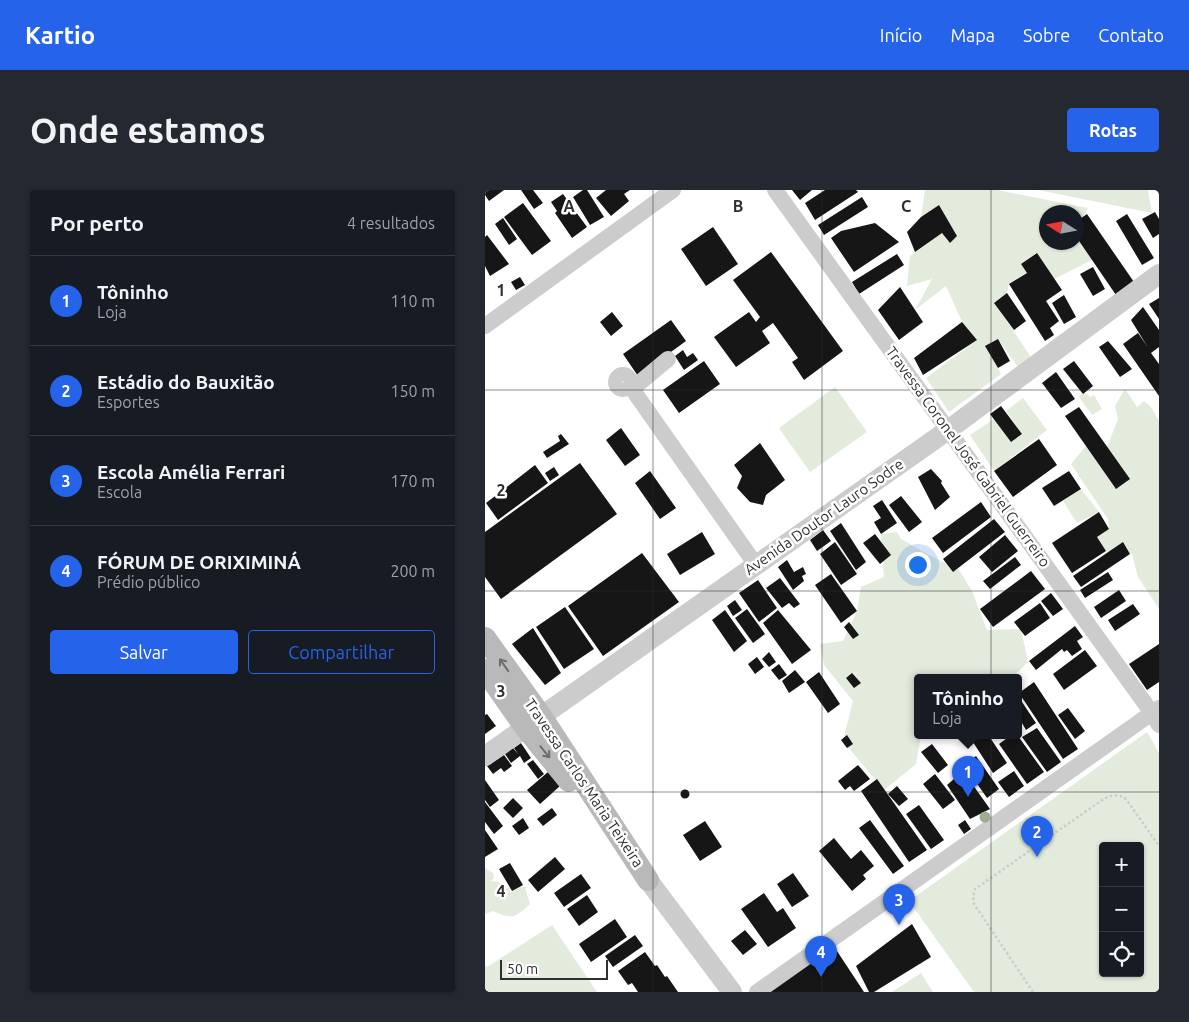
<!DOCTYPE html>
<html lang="pt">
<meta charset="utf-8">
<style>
body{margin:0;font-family:Ubuntu,sans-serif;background:#242831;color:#f1f3f6}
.controls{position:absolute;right:15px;bottom:15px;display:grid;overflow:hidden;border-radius:5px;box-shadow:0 1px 4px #0004}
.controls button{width:45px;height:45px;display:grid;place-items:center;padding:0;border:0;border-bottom:1px solid #363941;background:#171b24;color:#f1f3f6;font:25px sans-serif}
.compass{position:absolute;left:554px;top:15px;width:45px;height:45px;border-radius:50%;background:#171b24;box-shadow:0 1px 4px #0004;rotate:281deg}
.scale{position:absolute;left:15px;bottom:12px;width:108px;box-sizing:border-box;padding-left:5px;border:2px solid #2f2f2f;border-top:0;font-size:14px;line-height:18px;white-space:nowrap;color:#2f2f2f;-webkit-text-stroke:4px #fff;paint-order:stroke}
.you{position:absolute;left:432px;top:374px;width:18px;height:18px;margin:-12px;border:4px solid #fff;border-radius:50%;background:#1a73e8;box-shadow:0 0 0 8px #1a73e833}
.badge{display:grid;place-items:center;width:32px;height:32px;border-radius:50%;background:#2563eb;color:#fff;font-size:16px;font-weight:700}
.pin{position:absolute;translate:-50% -41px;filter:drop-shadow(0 1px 2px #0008)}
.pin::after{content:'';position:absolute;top:26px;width:18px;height:15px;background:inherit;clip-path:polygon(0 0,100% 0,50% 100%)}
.popup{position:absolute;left:429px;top:484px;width:108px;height:65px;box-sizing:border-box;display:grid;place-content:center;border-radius:5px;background:#171b24;filter:drop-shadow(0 1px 4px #0005);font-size:16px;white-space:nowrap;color:#9ea1a6}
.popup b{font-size:19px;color:#f1f3f6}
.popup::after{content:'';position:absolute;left:50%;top:100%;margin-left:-10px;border:10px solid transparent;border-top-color:#171b24}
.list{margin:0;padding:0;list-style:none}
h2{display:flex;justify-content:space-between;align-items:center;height:65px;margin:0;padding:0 20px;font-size:21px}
h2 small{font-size:16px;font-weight:400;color:#9ea1a6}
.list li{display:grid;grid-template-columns:32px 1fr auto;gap:15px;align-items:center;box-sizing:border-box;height:90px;padding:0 20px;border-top:1px solid #363941}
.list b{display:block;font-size:19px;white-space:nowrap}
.list p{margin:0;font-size:16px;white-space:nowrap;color:#9ea1a6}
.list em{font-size:16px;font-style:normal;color:#9ea1a6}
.actions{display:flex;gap:10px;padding:15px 20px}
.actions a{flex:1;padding:11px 0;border:1px solid #2563eb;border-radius:5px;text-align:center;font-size:18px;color:#2563eb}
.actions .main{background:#2563eb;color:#fff}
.icon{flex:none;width:28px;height:28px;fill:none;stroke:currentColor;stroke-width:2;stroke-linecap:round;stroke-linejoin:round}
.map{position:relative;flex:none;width:674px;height:802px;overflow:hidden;border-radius:5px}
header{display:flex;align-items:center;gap:30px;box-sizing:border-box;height:70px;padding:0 25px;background:#2563eb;color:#fff}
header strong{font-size:24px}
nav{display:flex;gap:28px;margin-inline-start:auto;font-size:18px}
.intro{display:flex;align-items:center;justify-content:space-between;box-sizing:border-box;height:120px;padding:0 30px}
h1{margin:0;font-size:35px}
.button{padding:12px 22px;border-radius:5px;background:#2563eb;color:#fff;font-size:18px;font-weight:700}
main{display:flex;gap:30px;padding:0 30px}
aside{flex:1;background:#171b24;border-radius:5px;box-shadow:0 1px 4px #0004}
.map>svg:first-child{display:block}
.green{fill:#e3ebdd;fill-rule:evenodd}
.building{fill:#161616}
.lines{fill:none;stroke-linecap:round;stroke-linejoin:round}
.path{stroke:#ccc;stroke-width:2.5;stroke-dasharray:2.5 2.5;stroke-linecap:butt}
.minor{stroke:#ccc;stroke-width:16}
.tertiary{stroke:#ccc;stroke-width:20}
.secondary{stroke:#b9b9b9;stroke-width:22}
.tree{fill:#9eab95}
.oneway{stroke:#6d6d6d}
.grid{fill:none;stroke:#2f2f2f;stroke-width:1;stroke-opacity:0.55}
.labels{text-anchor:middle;stroke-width:5;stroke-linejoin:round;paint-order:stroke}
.street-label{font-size:15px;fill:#2f2f2f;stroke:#fff}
.grid-label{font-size:16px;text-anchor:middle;font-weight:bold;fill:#2f2f2f;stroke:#fff;stroke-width:5;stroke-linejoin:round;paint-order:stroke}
</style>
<header>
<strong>Kartio</strong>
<nav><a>Início</a><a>Mapa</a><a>Sobre</a><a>Contato</a></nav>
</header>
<div class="intro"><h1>Onde estamos</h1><a class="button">Rotas</a></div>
<main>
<aside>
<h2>Por perto<small>4 resultados</small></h2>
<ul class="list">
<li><span class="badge">1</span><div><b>Tôninho</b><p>Loja</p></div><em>110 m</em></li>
<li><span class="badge">2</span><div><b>Estádio do Bauxitão</b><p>Esportes</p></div><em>150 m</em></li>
<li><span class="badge">3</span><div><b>Escola Amélia Ferrari</b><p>Escola</p></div><em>170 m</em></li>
<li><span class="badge">4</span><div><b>FÓRUM DE ORIXIMINÁ</b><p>Prédio público</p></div><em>200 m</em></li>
</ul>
<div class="actions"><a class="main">Salvar</a><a>Compartilhar</a></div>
</aside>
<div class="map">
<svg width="674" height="802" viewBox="0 0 674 802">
<rect width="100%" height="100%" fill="#fff"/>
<path class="green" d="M440,0H512L603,18L597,28L592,31V22H562V52H592V48L607,70L569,89L551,63L536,74L542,82L524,94L522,103L510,113L545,166L535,180L513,149L501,157L516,184L464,222L441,188L492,150L477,132L461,96L430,120L447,89L422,96L425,66L457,43L465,53L472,46L454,15L436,27Z
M553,0H663L667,23Z
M350,197L382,242L325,282L294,238Z
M640,199L652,217L659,211L666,217L674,231V419L653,387L647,364L621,361L612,347L624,339L623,329L586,274L601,256L631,299L622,257L633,229L630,216Z
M601,203L605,207L609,205L617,219L607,225L594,207L595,205Z
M538,208L562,240L509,281L485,245L509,229L526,252L537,244L521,221Z
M596,299L614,322L592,333L578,311Z
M412,342L416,349L444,365L474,380L487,401L502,440L536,439L543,472L527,488H433V546H436L431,574L399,600L358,551L368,511L339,475L335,454L358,451L372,421L376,397L399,387L396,344Z
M662,542L674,563V802H489L424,711ZM618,656H655V783H618Z
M0,678L8,683L9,688L6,691L13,692L19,698H25V703L34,697H40L45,714C29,728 28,730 8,721L0,724Z
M67,735L112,802H0V775L2,777Z
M436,783L448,802H407Z"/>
<path class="building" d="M0,0H19L4,11L0,5Z
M36,0H48L58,13L49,19Z
M98,0H102L119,27L105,35L88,7Z
M121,0H145L139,4L144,11L126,26L111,8Z
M307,0H327L315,10Z
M340,0H371L373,2L330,30L320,13Z
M78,4L102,37L87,48L70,23L72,21L66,12Z
M377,7L383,17L339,45L333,35Z
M38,13L66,51L47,65L19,27Z
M454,15L472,46L465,53L457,43L430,62L422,42L436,27Z
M670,22L674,29V44L668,48L657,29Z
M602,24L649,92L631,105L592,48V31Z
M642,24L669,68L657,75L631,31Z
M18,28L32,49L24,55L10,34Z
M390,33L414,52L369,82L346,48L356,41Z
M228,37L253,74L221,96L196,59Z
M2,45L24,74L5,86L0,76V47Z
M286,62L358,161L319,190L307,172L313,168L288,133L277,141L285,153L251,177L229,147L264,122L271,132L275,127L248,90Z
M552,63L577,100L561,111L574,131L565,138L569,145L560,151L524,94L542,83L536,74Z
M412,64L419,75L374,104L367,92Z
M608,77L620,99L608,106L595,84Z
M35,87L40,95L31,100L26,92Z
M415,97L438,132L414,150L393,120Z
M522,103L541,131L529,140L509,113Z
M579,105L591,127L579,134L567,113Z
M674,108V129L664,114Z
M658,117L674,140V157L666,163L674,174V206L638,154L653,143L662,156L646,130Z
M127,122L138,136L126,146L115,132Z
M186,130L201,151L153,186L138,164Z
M477,132L492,150L438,185L429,168Z
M513,149L525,171L513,178L500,156Z
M623,151L647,179L635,187L614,157Z
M198,160L202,167L208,163L213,170L199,180L190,166Z
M219,171L235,194L194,223L178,200Z
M589,171L608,196L598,204L578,179Z
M571,182L590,209L576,218L557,193Z
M516,216L537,244L526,252L505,224Z
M594,217L645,289L631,299L580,226Z
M136,238L155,265L140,276L121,250Z
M76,244L84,254L62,268L58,262L75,251L73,246Z
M554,249L572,275L528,307L509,281Z
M275,253L300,290L281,305L278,315L265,312L252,298L257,286L249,275Z
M95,273L132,324L16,409L0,387V342Z
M50,275L63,293L13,330L1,313Z
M69,277L74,285L65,291L60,283Z
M446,279L457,291L456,293L465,307L450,320L433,287Z
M165,281L191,318L175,329L150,293Z
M584,281L596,299L569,316L557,298Z
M416,306L437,332L424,342L404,315Z
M397,310L412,333L396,344L389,332L396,328L388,316Z
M496,312L506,327L458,363L447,348Z
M614,322L624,339L612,347L621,361L587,383L567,353Z
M509,329L520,342L468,382L458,369Z
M356,333L381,372L371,380L345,341Z
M338,340L346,351L332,361L325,350Z
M217,342L230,364L195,385L182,364Z
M390,344L406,365L395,374L378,353Z
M520,345L533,361L507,382L494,367Z
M350,352L372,384L356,395L335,364Z
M638,352L645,364L596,397L588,386Z
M157,363L194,412L118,466L83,416Z
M530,367L536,375L505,399L498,391Z
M302,370L309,382L318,377L321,384L317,386L319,391L308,400L293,377Z
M546,381L560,399L508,437L495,419Z
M623,382L628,390L600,408L595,400Z
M346,384L372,421L356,433L330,395Z
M295,388L315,414L309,418L304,413L297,418L281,398Z
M273,390L292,418L274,432L254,403Z
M634,400L641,411L616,428L609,417Z
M566,403L578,419L568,426L556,411Z
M250,410L257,420L248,426L242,416Z
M555,413L565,428L540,446L529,432Z
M648,414L655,424L630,441L623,430Z
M80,417L109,459L79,479L51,437Z
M262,419L280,444L268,453L250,428Z
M240,420L262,451L249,462L227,430Z
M293,420L326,460L307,474L278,433Z
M364,432L374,445L368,449L359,437Z
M590,436L598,447L592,451L597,459L587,466L582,460L579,462L577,459L551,480L544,471Z
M48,438L76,483L60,495L27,454Z
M674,454V492L662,500L644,474Z
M600,460L612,476L579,500L568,484Z
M284,462L291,472L284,477L277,469Z
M272,467L279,477L270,484L263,474Z
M294,474L302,485L294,490L286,480Z
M310,480L320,492L304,503L297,491Z
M334,482L355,514L343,523L321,492Z
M367,483L376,493L369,498L361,488Z
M549,492L593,559L578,569L534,503Z
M537,512L551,533L541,540L533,526V515Z
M583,518L600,541L590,549L573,525Z
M2,524L11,536L0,544V525Z
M552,538L576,572L562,582L537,547Z
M362,545L368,554L362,558L356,550Z
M484,546H504L522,573L508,583Z
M525,546H533L559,582L542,594L514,554Z
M36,553L46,568L39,573L35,566L26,573L20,564L28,558L33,564L29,558Z
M447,554L463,575L453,583L436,562Z
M19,565L27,576L19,582L16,578L8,584L2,576Z
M491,566L514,599L502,608L479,575Z
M48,570L59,584L53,589L42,574Z
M373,575L385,589L369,601L365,596L360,600L353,591Z
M478,581L505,619L485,629L462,595Z
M529,581L539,596L524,607L513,592Z
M63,582L75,596L55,614L42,600Z
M450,584L470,610L458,619L438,594Z
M392,589L442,660L424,672L376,601Z
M0,590L14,610L5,617L0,610Z
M412,596L423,609L414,616L403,604Z
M195.5 604a4.5 4.5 0 1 1 9 0a4.5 4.5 0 1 1-9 0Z
M28,608L38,618L28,628L18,618Z
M0,612L18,636L9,644L0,632Z
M434,615L459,650L446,659L421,624Z
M67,618L72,625L58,636L52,629Z
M38,628L44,638L34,645L27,636Z
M385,630L419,676L408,684L374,638Z
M480,630L486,639L479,644L473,635Z
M220,631L237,657L215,671L198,645Z
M0,640L13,659L0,667Z
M349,648L366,669L376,660L389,676L378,685L381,689L367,701L334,661Z
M70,667L80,679L53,702L43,690Z
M25,673L38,695L27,701L14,679Z
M308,683L324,706L307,717L292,694Z
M96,684L106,698L79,717L69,703Z
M279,703L292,722L298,718L311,738L283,757L256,719Z
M102,705L113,722L94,736L82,719Z
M130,729L142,747L106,772L94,754Z
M427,734L446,767L389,802H384L371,776Z
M260,740L272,754L258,765L246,751Z
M150,745L158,756L128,777L120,766Z
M350,758L379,802H283L325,773Z
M160,762L170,776L172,775L180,787L182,786L193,802H153L147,793L143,795L133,781Z"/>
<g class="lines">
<path class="path" d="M548,802L489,714L488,706L490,699L620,608C628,605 633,604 641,609L674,656"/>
<path class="minor" d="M290,0L667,523L674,535
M0,136L188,0
M131 192a7 7 0 1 1 14 0a7 7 0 1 1-14 0Z
M145,196L271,375
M147,199L183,169
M272,802L674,518"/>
<path class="tertiary" d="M0,566L463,240L674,84
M163,690L247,802"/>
<path class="secondary" d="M0,448L56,526L163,690
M0,480L40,537L84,591"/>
</g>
<circle class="tree" cx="500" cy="627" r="5.5"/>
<defs><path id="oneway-shaft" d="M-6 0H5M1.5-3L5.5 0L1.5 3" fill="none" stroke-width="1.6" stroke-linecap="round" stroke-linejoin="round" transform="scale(1.25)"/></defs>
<g class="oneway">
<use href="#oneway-shaft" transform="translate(19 475) rotate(-125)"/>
<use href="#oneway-shaft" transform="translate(60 562) rotate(51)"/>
</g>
<path class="grid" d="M168,0V802M337,0V802M506,0V802M0,200H674M0,401H674M0,602H674"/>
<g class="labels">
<g class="street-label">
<text transform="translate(483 267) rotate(54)" y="5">Travessa Coronel José Gabriel Guerreiro</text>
<text transform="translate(339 327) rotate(-35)" y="5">Avenida Doutor Lauro Sodre</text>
<text transform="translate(99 593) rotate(56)" y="5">Travessa Carlos Maria Teixeira</text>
</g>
</g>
<g class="grid-label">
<text x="84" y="22">A</text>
<text x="253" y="22">B</text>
<text x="421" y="22">C</text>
<text x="16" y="106">1</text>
<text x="16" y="306">2</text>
<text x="16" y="507">3</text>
<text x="16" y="707">4</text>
</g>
</svg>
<div class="controls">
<button>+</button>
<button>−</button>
<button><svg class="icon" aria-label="locate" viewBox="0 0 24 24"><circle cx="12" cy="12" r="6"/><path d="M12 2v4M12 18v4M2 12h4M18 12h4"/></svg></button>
</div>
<svg class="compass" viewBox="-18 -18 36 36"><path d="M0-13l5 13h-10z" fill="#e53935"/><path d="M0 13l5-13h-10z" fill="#9ea1a6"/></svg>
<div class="scale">50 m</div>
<div class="you"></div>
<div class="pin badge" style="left:483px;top:607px">1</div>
<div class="popup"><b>Tôninho</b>Loja</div>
<div class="pin badge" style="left:552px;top:667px">2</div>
<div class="pin badge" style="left:414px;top:735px">3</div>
<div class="pin badge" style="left:336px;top:787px">4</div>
</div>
</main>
